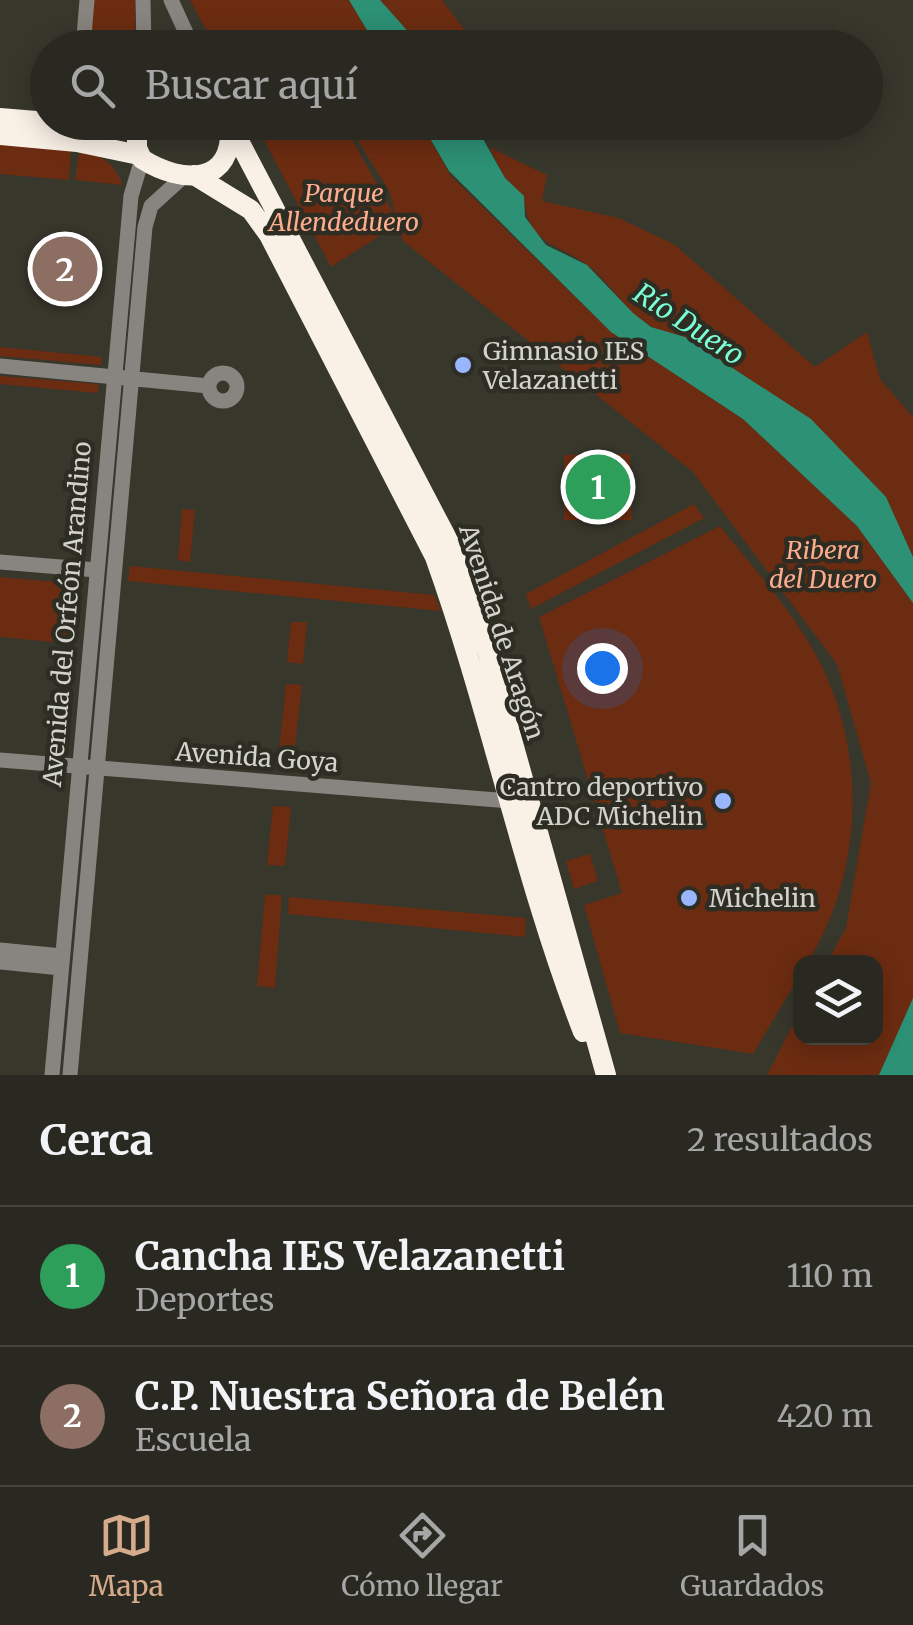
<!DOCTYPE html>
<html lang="es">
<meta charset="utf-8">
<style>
body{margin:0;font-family:Merriweather,serif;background:#31312a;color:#f1f3f6}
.controls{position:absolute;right:30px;bottom:30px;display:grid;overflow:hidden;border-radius:20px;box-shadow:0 5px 25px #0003}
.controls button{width:90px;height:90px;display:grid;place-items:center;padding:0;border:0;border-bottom:2px solid #45453f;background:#292921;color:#f1f3f6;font:50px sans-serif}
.you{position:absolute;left:602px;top:668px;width:35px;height:35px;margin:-25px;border:8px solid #fff;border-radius:50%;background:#1a73e8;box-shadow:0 0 0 15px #1a73e833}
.badge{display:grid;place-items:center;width:65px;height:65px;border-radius:50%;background:#d6ab8b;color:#fff;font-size:32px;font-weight:700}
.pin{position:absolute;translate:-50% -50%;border:5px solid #fff;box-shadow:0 2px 10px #0006}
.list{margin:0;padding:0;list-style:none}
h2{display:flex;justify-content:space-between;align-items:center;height:130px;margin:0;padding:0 40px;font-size:42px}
h2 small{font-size:32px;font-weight:400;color:#a5a6a5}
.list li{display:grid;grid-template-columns:65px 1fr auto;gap:30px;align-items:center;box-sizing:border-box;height:140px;padding:0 40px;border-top:2px solid #45453f}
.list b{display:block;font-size:38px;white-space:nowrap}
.list p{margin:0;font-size:32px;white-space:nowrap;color:#a5a6a5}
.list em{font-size:32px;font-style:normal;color:#a5a6a5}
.icon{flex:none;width:55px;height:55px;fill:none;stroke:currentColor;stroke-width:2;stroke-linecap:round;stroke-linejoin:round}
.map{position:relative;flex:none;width:913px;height:1075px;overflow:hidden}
.search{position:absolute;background:#292921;box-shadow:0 5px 25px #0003;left:30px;right:30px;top:30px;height:110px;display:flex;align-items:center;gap:25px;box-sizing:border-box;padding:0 35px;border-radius:55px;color:#a5a6a5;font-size:38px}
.sheet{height:410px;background:#292921}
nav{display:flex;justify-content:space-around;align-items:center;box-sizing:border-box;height:140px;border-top:2px solid #45453f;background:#292921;font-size:28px;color:#a5a6a5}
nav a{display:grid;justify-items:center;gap:5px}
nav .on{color:#d6ab8b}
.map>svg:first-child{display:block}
.green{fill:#6c2c11}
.water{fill:#2c9175}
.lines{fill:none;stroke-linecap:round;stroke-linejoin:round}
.minor{stroke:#888580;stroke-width:15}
.highway{stroke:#faf1e6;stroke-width:20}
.poi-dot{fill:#99b5fd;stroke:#2d2d23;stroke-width:4}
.labels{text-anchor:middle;stroke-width:9;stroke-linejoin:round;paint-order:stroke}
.park-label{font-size:25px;font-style:italic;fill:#feac8e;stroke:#2d2d23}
.poi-label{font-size:25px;fill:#d3d3cd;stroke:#2d2d23;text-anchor:start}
.street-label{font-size:25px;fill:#d3d3cd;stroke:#2d2d23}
.water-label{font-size:28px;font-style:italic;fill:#79fed5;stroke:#2d2d23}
</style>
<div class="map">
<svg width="913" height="1075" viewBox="0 0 913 1075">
<rect width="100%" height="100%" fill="#37372c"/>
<path class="green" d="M90,0H135V47H93L88,38Z
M190,0H349L377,47H215Z
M380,0H442L477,47H422Z
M255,123H343L396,218L389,191L347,123H421L451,176L611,332L743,419L857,526L913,603V998L879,1075H767L800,1011V1038H876V962H827L846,928L871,783L837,664L693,472L403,241L398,224L331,267Z
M0,142L71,149L69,180L0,174Z
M489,147L547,175L542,201L619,218L675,245L815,367L867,332L880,379L913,417V557L886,497L685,337C673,333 659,331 648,325C624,309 610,282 587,265C555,241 528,247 524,196L505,178Z
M79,153C103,153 114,164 123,185L75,180Z
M0,347L102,357L101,365L0,356Z
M0,376L98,384V393L0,384Z
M630,454L632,520H564V455Z
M694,504L704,518L531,609L526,594Z
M182,509L195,510L190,562L178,560Z
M720,526C753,568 791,609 816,655C868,751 864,871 808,962H800V975L753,1054L620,1033L584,905L622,893L539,617Z
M130,566L434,595L441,611L128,581Z
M0,577L80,584L75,644L0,637Z
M291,622H307L303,664L287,662Z
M286,684L302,685L293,764L278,763Z
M273,806L291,807L285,866L267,865Z
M590,854L598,881L574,889L566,861Z
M265,895H282L275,988L257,986Z
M289,897L526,918L525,937L288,914Z"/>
<path class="water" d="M349,0H380L422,47H377Z
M421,123H474L505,178L524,196L525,217L546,245L587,265L633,313L651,327L685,337L811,419L886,497L913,557V603L857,526L743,419L611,332L449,171Z
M913,998V1075H879Z"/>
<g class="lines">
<path class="minor" d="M143,0L144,48
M171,0L193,48
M83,48L87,0
M0,366L209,386
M209 387a14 14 0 1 1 28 0a14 14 0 1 1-28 0Z
M0,562L97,570
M0,760L510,801L514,809
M0,950L62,956
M0,962L61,968
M52,1075L131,196L142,159
M70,1075L145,227L151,206L184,176"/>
<path class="highway" d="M0,118L48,122
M63,122H86
M137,122V148L142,159C183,185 234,185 230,125
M229,122L452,548L488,654L606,1075
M0,135L77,142L139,155
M194,175L251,210L269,235L435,557C491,713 523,877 583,1032"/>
</g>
<g class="poi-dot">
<circle cx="463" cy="365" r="10"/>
<circle cx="723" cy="801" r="10"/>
<circle cx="689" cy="898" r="10"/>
</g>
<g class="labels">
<g class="park-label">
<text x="344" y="202">Parque<tspan x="344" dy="29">Allendeduero</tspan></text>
<text x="823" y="559">Ribera<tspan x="823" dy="29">del Duero</tspan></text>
</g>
<g class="poi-label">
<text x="483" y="360">Gimnasio IES<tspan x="483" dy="29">Velazanetti</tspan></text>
<text x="703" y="796" text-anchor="end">Cantro deportivo<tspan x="703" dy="29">ADC Michelin</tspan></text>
<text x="709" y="907">Michelin</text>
</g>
<g class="street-label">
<text transform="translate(67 614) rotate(-85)" y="9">Avenida del Orfeón Arandino</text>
<text transform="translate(502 632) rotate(72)" y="9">Avenida de Aragón</text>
<text transform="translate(257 757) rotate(4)" y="9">Avenida Goya</text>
</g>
<g class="water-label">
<text transform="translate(689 324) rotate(33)" y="10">Río Duero</text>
</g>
</g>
</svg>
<div class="controls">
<button><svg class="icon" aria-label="layers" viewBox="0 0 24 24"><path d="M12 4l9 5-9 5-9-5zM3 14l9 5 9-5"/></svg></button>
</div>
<div class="you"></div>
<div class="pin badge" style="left:598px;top:487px;background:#2e9e5b">1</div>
<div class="pin badge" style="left:65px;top:269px;background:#8d6e63">2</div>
<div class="search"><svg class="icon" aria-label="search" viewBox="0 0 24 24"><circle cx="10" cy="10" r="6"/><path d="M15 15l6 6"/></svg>Buscar aquí</div>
</div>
<section class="sheet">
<h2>Cerca<small>2 resultados</small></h2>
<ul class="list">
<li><span class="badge" style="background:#2e9e5b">1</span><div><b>Cancha IES Velazanetti</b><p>Deportes</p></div><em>110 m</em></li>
<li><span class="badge" style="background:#8d6e63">2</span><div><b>C.P. Nuestra Señora de Belén</b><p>Escuela</p></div><em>420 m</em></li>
</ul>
</section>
<nav>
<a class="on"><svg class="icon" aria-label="map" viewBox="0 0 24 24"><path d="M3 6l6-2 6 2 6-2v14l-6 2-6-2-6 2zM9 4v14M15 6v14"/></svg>Mapa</a>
<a><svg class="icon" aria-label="directions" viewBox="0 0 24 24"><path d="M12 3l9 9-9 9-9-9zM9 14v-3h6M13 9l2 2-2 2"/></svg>Cómo llegar</a>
<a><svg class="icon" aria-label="saved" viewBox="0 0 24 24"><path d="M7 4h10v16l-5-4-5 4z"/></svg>Guardados</a>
</nav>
